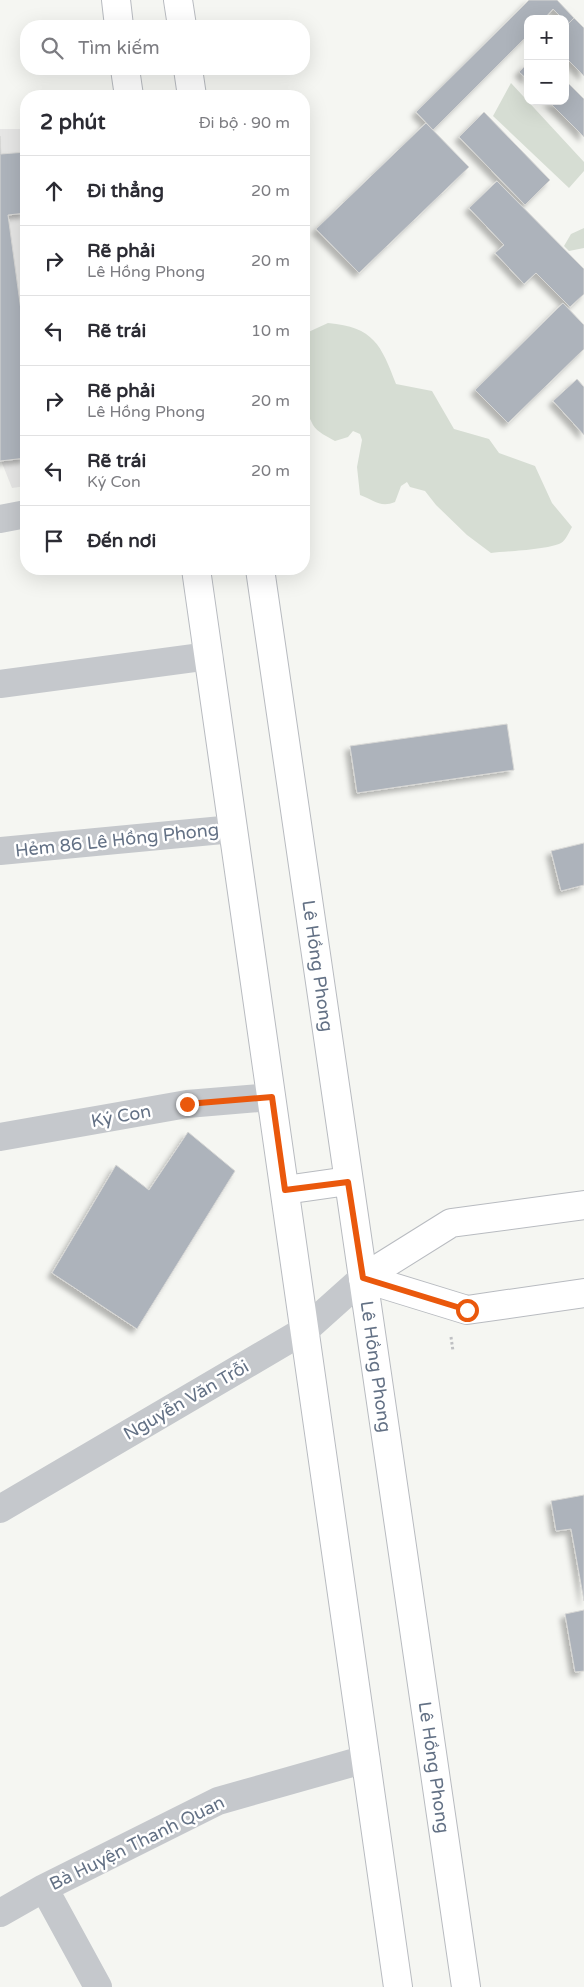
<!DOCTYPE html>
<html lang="vi">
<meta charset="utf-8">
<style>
body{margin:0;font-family:"Varela Round",sans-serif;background:#f7f7f7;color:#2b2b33}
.controls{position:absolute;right:15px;top:15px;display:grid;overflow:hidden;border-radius:10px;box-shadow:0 5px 20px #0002}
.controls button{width:45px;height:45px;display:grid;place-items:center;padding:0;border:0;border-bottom:1px solid #e1e1e2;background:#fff;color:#2b2b33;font:25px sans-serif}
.stop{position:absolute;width:15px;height:15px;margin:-11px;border:4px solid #ea580c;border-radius:50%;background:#fff}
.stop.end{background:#ea580c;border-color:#fff;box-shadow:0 1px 5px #0008}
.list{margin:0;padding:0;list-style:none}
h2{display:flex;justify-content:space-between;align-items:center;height:65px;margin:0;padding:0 20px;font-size:21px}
h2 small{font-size:16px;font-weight:400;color:#7c7c81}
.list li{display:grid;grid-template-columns:32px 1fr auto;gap:15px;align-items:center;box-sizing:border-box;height:70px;padding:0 20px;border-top:1px solid #e1e1e2}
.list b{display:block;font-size:19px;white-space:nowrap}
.list p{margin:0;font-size:16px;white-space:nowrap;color:#7c7c81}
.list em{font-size:16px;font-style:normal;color:#7c7c81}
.icon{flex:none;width:28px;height:28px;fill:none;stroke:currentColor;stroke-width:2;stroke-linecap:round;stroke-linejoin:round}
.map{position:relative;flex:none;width:584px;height:1987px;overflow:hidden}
.search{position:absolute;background:#fff;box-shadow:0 5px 20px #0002;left:20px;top:20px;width:290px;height:55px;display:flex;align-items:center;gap:12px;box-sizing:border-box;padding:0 18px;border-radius:20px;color:#7c7c81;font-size:19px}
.panel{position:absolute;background:#fff;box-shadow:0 5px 20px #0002;left:20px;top:90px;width:290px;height:485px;border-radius:20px}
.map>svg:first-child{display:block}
.built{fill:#e6e6e5}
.green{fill:#d6ddd3}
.building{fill:#adb3bb;stroke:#d7d7d5;filter:url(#shadow)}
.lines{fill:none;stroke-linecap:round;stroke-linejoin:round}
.major-casing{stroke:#b8bbc0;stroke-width:30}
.path{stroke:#bfc0c3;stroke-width:3;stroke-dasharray:2.5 2.5;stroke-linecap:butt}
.minor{stroke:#c5c8cc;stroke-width:28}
.major{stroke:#fff;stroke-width:28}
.route{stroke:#ea580c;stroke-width:6}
.labels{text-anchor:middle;stroke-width:5;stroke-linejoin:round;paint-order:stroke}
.street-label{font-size:18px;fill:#637185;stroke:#fff}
</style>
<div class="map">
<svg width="584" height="1987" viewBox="0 0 584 1987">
<defs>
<filter id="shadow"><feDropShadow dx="-4.5" dy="4.5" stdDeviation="2.5" flood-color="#0004"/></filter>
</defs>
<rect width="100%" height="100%" fill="#f5f6f2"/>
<path class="built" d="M0,129H26V486L12,488L0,458Z"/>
<path class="green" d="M511,83L584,162V171L569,188L493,116Z
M584,228V248L569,251L564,246L571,234Z
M328,323C374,327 381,345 396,384L432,391L454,429L489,439L499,453L535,466L552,503L572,527C569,532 566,540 561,543C547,550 507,551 491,553L467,535L436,505L425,491L410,487L407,482L401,486L395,502C380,508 374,500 360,495L357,467L362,440L360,434L353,431L348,437L335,441C328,437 317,432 313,425C299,399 304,363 304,334Z"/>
<path class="building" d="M529,0H557L574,18L568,24L553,9L544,19H528V35L433,130L416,112Z
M574,18L584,28V76L565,57V27Z
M528,63V80L519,72Z
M565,80L584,99V137L548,101H565Z
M484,112L550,180L525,205L459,137Z
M426,123L469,167L359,273L316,229Z
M0,136L1,154L26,152V213L8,215L26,347V458L0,461Z
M497,181L584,269V294L570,307L536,273L524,284L495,253L504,245L469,208Z
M563,303L584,325V349L508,423L475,390Z
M577,379L584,387V435L553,401Z
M507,724L514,770L357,793L350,746Z
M584,843V885L561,891L551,851Z
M188,1132L235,1171L137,1329L52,1273L116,1165L149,1190Z
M584,1495V1601L571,1529L556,1531L551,1501Z
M584,1610V1671L575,1672L565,1614Z"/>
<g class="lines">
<defs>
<g id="major">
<path d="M116,0L119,26"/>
<path d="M178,0L182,26"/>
<path d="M125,69L129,96"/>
<path d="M188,69L192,96"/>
<path d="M196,569L398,1987"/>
<path id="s1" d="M260,569L466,1987"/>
<path d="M285,1190L348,1181"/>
<path d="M363,1278L451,1223L584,1205"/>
<path d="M363,1278L467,1310L584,1293"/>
</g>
</defs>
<use href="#major" class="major-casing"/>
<path class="path" d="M451,1337L453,1351"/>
<path class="minor" d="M0,519L26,514
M0,684L209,656
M0,851L233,829
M0,1137L187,1104L271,1097
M0,1509L305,1330L363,1278
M44,1888L98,1987
M0,1913L44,1888L218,1801L366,1759"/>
<use href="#major" class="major"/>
</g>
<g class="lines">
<path class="route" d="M187,1104L272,1097L285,1190L348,1182L363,1278L467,1310"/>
</g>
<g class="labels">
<g class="street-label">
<text transform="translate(117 840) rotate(-6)" y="6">Hẻm 86 Lê Hồng Phong</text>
<text dy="6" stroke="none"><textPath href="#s1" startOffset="401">Lê Hồng Phong</textPath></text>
<text transform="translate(121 1116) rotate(-10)" y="6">Ký Con</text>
<text dy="6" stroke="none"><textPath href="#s1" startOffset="806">Lê Hồng Phong</textPath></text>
<text transform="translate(186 1400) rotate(-30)" y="6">Nguyễn Văn Trỗi</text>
<text dy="6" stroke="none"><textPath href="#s1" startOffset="1211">Lê Hồng Phong</textPath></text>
<text transform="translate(137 1843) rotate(-26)" y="6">Bà Huyện Thanh Quan</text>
</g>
</g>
</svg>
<div class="controls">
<button>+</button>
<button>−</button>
</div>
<div class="stop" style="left:467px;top:1310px"></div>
<div class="stop end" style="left:187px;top:1104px"></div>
<div class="search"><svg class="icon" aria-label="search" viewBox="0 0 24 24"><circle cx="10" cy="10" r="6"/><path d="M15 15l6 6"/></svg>Tìm kiếm</div>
<section class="panel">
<h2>2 phút<small>Đi bộ · 90 m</small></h2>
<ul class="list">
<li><svg class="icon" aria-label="ahead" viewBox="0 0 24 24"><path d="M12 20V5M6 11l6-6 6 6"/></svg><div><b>Đi thẳng</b></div><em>20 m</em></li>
<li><svg class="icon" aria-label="right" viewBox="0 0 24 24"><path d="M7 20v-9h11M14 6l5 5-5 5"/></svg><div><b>Rẽ phải</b><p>Lê Hồng Phong</p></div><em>20 m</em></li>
<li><svg class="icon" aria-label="left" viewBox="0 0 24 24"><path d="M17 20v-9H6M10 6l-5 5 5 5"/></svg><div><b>Rẽ trái</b></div><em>10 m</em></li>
<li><svg class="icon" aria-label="right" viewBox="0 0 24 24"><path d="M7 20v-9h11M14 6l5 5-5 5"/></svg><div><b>Rẽ phải</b><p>Lê Hồng Phong</p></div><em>20 m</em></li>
<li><svg class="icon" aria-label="left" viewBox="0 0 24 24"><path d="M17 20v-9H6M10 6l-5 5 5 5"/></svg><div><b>Rẽ trái</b><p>Ký Con</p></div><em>20 m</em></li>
<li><svg class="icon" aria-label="arrive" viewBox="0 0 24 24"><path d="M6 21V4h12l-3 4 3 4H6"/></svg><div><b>Đến nơi</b></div></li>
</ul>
</section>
</div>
